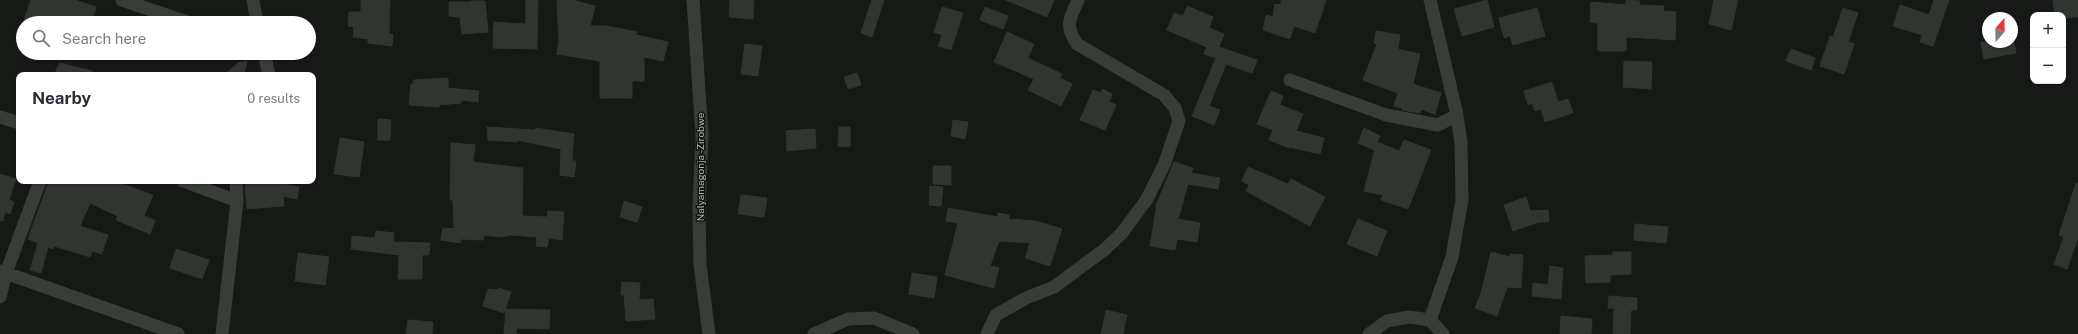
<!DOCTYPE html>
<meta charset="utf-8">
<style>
body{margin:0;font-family:"Public Sans",sans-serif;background:#f2f2f3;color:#2b2b33}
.controls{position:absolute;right:12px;top:12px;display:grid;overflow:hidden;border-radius:8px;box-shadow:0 1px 3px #0004}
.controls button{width:36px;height:36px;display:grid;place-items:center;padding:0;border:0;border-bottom:1px solid #e1e1e2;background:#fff;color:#2b2b33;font:20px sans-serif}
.compass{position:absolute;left:1982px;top:12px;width:36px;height:36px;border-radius:50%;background:#fff;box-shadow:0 1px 3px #0004;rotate:20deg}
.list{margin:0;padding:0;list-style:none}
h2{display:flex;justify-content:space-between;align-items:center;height:52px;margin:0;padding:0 16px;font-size:17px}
h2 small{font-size:13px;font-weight:400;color:#7c7c81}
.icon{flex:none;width:22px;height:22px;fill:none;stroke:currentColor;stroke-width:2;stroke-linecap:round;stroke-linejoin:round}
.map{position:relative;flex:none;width:2078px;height:334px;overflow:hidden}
.search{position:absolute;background:#fff;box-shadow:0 1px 3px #0004;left:16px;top:16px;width:300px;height:44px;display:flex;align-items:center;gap:10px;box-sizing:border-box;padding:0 14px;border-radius:22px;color:#7c7c81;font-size:15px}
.panel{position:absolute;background:#fff;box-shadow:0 1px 3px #0004;left:16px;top:72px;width:300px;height:112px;border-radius:8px}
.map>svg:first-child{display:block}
.building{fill:#313531;stroke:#303530}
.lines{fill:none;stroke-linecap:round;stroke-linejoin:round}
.street{stroke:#383e37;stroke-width:13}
.labels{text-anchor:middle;stroke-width:3;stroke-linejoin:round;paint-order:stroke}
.street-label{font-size:10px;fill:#acb9a8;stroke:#111411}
</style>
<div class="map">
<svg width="2078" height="334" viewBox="0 0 2078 334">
<rect width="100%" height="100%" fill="#161916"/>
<path class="building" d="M31,0H75L96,7L91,23H23Z
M361,0H390L389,34H393L392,46L368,43V39L353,37L354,27L348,26L349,12H361Z
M526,0H538L537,49L493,48L494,22L526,24Z
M557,0H572L595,6L590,26H607L637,32L636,35L668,42L663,61L644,57V81H632V98H600V61L557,54L559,41Z
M730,0H754L753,19L729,17Z
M872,0H884L872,37L861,33Z
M1006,0H1054L1047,17Z
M1281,0H1326L1315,33L1294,26L1290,39L1263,30L1266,15L1273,17L1275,4L1281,5Z
M1487,0L1494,27L1462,36L1454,9Z
M1626,0L1640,1L1639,5L1664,6L1663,11L1676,12L1675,40L1626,37V51H1598V23L1590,22L1591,2L1626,5Z
M1714,0H1738L1731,30L1709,24Z
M1934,0H1949L1933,46L1920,42L1922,35L1893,26L1900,5L1929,15Z
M2053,0H2078V17L2063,18V15H2055Z
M471,1H485L488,32L462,34L460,17L449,16V2H471Z
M1187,6L1213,17L1209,28L1224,34L1219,47L1257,60L1252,73L1226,64L1209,106L1220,110L1214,125L1192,116L1216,58L1204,54L1207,47L1167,30L1174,13L1183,16Z
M942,7L963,13L951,50L938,46L942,35L934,32Z
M985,7L1008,16L1003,29L980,20Z
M1537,8L1545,36L1513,45L1510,36L1504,38L1499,18Z
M1843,8L1858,13L1848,42L1854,44L1844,74L1820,66L1830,36L1833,37Z
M1376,31L1400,35L1398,49L1420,54L1413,84L1441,93L1435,114L1421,109L1420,113L1402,110V108L1394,106L1398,93L1363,80L1377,44L1374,43Z
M1007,32L1034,44L1028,58L1062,74L1060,78L1072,84L1061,106L1028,90L1034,79L994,62Z
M1981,42H2014L2016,53L1984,59Z
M745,44L762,46L758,76L741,74Z
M1791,49L1815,58L1811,70L1786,61Z
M247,61L244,75H224L238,63Z
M1624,61L1652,62L1651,89L1623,87Z
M60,63L92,71L91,75H54Z
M857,73L861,85L848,89L844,77Z
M448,78V88L479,91L478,102L461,100V103L439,105V107L409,105L411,84L413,85L414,80Z
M1552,82L1558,102L1568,99L1573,113L1545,122L1541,109L1535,111L1532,103L1528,105L1524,91Z
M1102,89L1112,94L1109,102L1116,105L1105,130L1080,120L1093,90L1101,93Z
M1271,91L1283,96L1280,105L1303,114L1296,131L1324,138L1320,154L1289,147V148L1269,140L1273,130L1257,124Z
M378,119L391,120L390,140H378Z
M953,120L968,122L965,139L951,136Z
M487,127L535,130L536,128L574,134L572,161H576L574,177L560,175L561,149L517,140V142L488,140Z
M839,127H850V147L838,146Z
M1364,128L1380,136L1377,142L1399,151L1404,140L1431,150L1408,209L1381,200L1383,195L1364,191L1375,148L1374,150L1358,143Z
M815,129L816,148L787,151L786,131Z
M340,138L364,142L359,177L334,174Z
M451,143L475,145L473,162L523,168L522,216L547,217L548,211L564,212L562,240L549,238L547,247L536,246L537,237L512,235L501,237L484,235L483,240L461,239L460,243L441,240L443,228L454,229L453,200H450Z
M1174,162L1193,168L1191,173L1220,178L1218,189L1188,184L1178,219L1200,223L1197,242L1177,239L1175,250L1150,246L1157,203Z
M933,166H951V185L933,184Z
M1248,167L1288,184L1291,179L1325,197L1310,226L1246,191L1249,185L1242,181Z
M0,174L16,179L9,200L14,202L10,214L5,212L3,221L0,220Z
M49,181H114L153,195L144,216L155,220L150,234L116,220L118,216L90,203L80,226L108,235L102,254L92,251L90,257L54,246L53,249L48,247L41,273L30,270L38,243L28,239Z
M282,181V184L299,187L297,199L283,196L284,206L247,209L245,184Z
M2076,183H2078V238L2067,269L2054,264L2064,237L2059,235Z
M930,186L943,187L941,206L929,205Z
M741,195L767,198L764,217L738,214Z
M1526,197L1530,211L1548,210L1549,222H1539L1513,231L1504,205Z
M624,201L642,207L637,222L620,217Z
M948,208L998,217V213L1009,215V219L1036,221L1062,229L1050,266L1025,258L1030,243L999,241L990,266L999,268L994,288L945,275L958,223L946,221Z
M1358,219L1387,231L1377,256L1347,244Z
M1635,224L1668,227L1666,243L1634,240Z
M376,231L394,233L393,242L430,243L429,255H422V279H398L399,255L351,249L352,236L375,238Z
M176,249L209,260L202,279L170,268Z
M1491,252L1510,257V254L1523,255L1521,288L1507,287L1497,316L1475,308L1481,293Z
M1613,252H1631V274L1610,275V282L1586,283L1585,256L1613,255Z
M298,253L329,257L325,285L295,281Z
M1550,266L1563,268L1561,299L1532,296L1533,283L1548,285Z
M912,273L937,277L934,298L909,294Z
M622,282L640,283L639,300L653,299L655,319L626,321L624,295H621Z
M499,288L511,292L504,313L483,306L488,289L498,290Z
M1609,296L1637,298V310H1631L1630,334H1613L1614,308H1608Z
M506,309L550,310L549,329L516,328V334H504Z
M1106,310L1127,315L1123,334H1101Z
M1561,316L1592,319L1591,334H1560Z
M408,320L433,322L432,334H406Z"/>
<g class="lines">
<path class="street" d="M122,0L190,23
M253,0L257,23
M693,0L702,135L699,208L700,265L709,334
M264,53L269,75
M1290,80L1386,115L1438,125L1457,115
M0,117L19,123
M183,181L237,201
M0,271L178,334
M0,297L6,273L40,181
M1430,320L1452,257L1462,200L1461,143L1457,115L1430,0
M222,334L237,201L236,181
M814,334L848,319L874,318L913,334
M987,334L996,315L1026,298L1054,287L1104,250L1122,233L1147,199L1164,165L1179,121L1175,108L1164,95L1077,44C1064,25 1070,19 1078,0
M1369,334L1387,321L1409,317L1430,320L1443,334"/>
</g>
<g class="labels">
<g class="street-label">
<text transform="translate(700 167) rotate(-90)" y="4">Nalyamagonja -Zirobwe</text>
</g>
</g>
</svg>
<div class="controls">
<button>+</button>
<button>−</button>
</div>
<svg class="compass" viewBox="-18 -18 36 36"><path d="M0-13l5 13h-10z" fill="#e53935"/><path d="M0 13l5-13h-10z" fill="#7c7c81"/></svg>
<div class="search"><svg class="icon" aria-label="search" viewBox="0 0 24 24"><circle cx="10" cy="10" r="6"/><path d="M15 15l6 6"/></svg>Search here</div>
<section class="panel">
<h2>Nearby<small>0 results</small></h2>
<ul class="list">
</ul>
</section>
</div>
